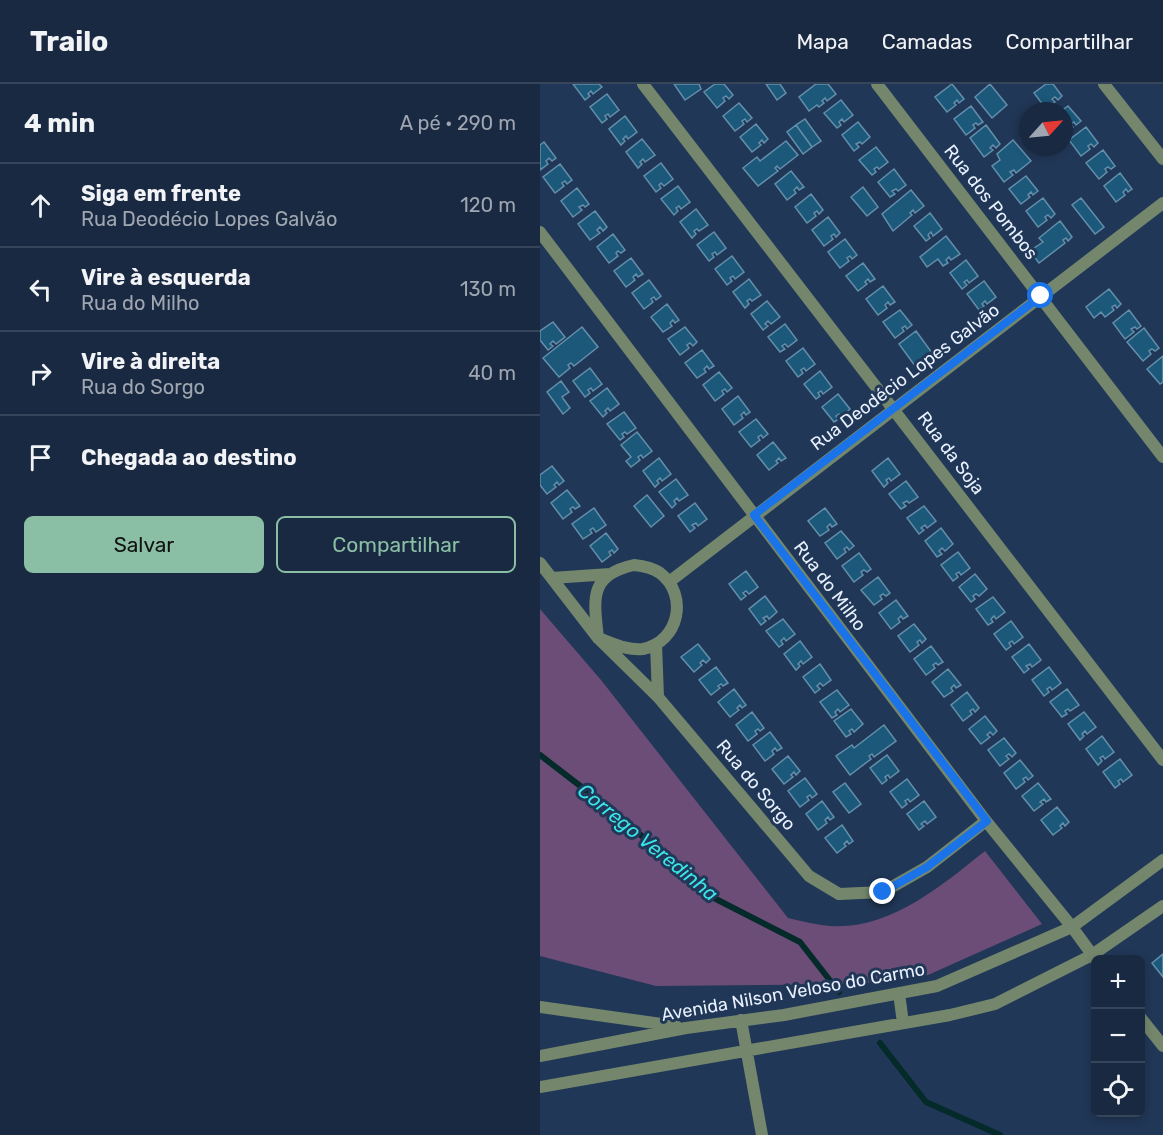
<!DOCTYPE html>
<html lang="pt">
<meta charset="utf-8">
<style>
body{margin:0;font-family:Rubik,sans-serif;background:#223148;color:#f1f3f6}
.controls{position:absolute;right:18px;bottom:18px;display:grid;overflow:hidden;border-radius:9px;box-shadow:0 3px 9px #0003}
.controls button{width:54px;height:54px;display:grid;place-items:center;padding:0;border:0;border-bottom:2px solid #37455a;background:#192941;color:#f1f3f6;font:30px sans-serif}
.compass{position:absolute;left:479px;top:18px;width:54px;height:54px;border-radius:50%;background:#192941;box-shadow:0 3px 9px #0003;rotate:63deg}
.stop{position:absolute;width:18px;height:18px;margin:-14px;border:4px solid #1a73e8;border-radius:50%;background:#fff}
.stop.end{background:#1a73e8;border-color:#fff;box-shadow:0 2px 6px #0008}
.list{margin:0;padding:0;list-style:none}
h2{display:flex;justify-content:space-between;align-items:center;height:78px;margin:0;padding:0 24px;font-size:26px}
h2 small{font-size:20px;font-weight:400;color:#9fa6b1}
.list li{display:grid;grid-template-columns:39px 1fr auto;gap:18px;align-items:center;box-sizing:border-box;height:84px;padding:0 24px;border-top:2px solid #37455a}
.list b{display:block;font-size:22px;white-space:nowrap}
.list p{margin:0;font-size:20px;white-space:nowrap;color:#9fa6b1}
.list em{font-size:20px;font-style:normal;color:#9fa6b1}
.actions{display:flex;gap:12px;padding:18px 24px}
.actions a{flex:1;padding:14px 0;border:2px solid #8abfa5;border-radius:9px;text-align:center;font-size:21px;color:#8abfa5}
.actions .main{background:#8abfa5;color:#111}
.icon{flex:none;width:33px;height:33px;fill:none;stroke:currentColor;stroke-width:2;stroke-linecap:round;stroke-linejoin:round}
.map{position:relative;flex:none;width:623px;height:1051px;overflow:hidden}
header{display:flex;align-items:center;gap:36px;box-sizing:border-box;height:84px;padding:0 30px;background:#192941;border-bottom:2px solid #37455a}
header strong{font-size:28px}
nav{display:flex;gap:33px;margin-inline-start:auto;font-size:21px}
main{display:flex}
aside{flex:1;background:#192941}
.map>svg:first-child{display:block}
.green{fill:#6c4d77}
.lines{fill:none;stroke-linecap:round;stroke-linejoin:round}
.stream{stroke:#042a2a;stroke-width:6}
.building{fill:#1c5879;stroke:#648fab;stroke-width:1.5}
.minor{stroke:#74876c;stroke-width:12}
.route{stroke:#1a73e8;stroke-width:8}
.labels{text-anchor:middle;stroke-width:6;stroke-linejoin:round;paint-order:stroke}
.street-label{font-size:18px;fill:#e8f1fd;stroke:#213757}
.water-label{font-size:20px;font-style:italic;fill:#3be4e8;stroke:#213757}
</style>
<header>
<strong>Trailo</strong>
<nav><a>Mapa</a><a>Camadas</a><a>Compartilhar</a></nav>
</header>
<main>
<aside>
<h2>4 min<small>A pé · 290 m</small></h2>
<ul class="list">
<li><svg class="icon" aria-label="ahead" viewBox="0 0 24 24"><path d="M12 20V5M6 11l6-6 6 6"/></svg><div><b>Siga em frente</b><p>Rua Deodécio Lopes Galvão</p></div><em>120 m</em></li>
<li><svg class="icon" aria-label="left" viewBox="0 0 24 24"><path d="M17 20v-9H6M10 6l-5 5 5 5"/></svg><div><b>Vire à esquerda</b><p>Rua do Milho</p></div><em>130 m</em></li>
<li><svg class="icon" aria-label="right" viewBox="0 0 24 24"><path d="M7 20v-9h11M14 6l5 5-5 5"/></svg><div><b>Vire à direita</b><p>Rua do Sorgo</p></div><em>40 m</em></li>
<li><svg class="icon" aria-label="arrive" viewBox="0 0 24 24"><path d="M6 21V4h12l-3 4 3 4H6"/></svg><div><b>Chegada ao destino</b></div></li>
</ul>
<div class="actions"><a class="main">Salvar</a><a>Compartilhar</a></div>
</aside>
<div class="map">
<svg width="623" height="1051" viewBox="0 0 623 1051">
<rect width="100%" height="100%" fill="#213757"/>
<path class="green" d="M0,525L61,596L248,834C262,837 276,841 290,842C350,846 401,802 445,767L502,840L388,891L318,900L116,902L0,872Z"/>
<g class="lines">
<path class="stream" d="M0,671L78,731L170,812L260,858L299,908
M340,959L386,1018L460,1051"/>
</g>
<path class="building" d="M33,0H59L62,3L53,10L51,7L48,10L50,12L45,16Z
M134,0H159L161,5L145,16Z
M175,0H184L193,11L189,15L186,12L183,14L185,17L177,24L164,8Z
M226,0H240L246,9L237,16Z
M276,0H288L296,10L287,17L285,14L282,17L284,19L279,23L277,21L269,27L259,13Z
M412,0L424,15L419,19L417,16L414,19L416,21L407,28L395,13Z
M450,0L467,21L452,34L435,13Z
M506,0H513L522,12L518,16L515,13L512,15L515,18L506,25L494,9Z
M67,10L79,26L70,33L68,30L65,32L67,35L62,39L50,23Z
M301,16L313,31L304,38L302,35L299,38L301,41L297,44L284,29Z
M199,19L212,34L207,38L205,35L202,37L204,40L195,47L183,32Z
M431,22L443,38L438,41L436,39L433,41L435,44L426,51L414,35Z
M528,22L541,37L536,41L534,38L531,40L533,43L524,50V27H521Z
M85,32L97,48L88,55L86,52L83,55L85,57L81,61L69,45Z
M265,35L281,57L272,63L256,41Z
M318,38L330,53L322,60L320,58L316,60L319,63L314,67L302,51Z
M216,40L228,55L224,59L222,56L219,59L221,61L212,68L200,53Z
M256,41L272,63L263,70L247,48Z
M446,41L460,60L456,64L453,61L450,64L453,66L444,73L430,54Z
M546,43L558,59L554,63L551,60L548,62L550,65L541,72L529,56Z
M102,55L115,71L105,78L103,75L100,78L102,80L98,84L86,68Z
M473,56L491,77L476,89L474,86L470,88L473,91L464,98L452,82L460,76L457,70Z
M246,57L258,71L240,85L237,82L235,84L238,87L218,102L203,84L217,73L220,77Z
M4,58L16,74L12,77L9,74L6,77L8,80L0,86V61Z
M336,63L348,78L339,85L337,83L334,85L336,88L332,91L319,76Z
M563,66L575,82L571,85L568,83L565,85L567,88L559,95L546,79Z
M121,79L133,95L124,102L121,99L119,101L121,104L116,108L104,92Z
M20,80L32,96L27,100L25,97L22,99L24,102L15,109L3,93Z
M354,85L366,101L358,107L356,105L352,107L355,110L350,113L338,98Z
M251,87L264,103L259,106L257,103L254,106L256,109L247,116L235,100Z
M580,89L592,105L588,108L586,105L583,108L585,111L576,118L564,102Z
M486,92L498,107L493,111L491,108L488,111L490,113L481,120L469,105Z
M138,102L150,118L141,125L139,122L136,124L138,127L134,131L121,115Z
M323,103L338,123L327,132L311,113Z
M37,104L49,120L45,123L43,121L39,123L42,126L33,133L21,117Z
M371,106L384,122L375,129L373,126L370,129L372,131L353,147L342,130Z
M271,110L283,126L279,130L277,127L274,129L276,132L267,139L255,123Z
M503,114L515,130L511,134L508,131L505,133L507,136L498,143L486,127Z
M541,114L564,143L555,150L532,121Z
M156,125L168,141L159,147L157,145L154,147L156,150L152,154L140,138Z
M55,127L67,143L63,147L60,143L57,146L60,149L50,156L38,140Z
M390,129L402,145L393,152L391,148L388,151L390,154L386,157L374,142Z
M288,133L300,149L296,153L294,150L291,152L293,155L284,162L272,146Z
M520,137L532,153L528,157L526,154L523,156L525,159L499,179L490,167L503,158L499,154Z
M174,148L186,164L177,171L175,168L172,170L174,173L169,177L157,161Z
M73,150L85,166L81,169L78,167L76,169L78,172L69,179L57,163Z
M406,152L420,170L411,176L409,173L406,176L408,179L403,182L398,175L387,183L380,173Z
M305,155L317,171L312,175L310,172L307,174L309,177L300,184L288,168Z
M192,172L204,188L195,195L193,192L190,194L192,197L187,201L175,185Z
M91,174L103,190L98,193L96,190L93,193L95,196L86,203L74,187Z
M426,176L438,192L429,199L427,196L424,198L427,201L422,205L410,189Z
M323,179L335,195L330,198L328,195L325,198L327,200L318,207L306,192Z
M209,195L221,211L212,217L210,215L207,217L209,220L205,224L193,208Z
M109,196L121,212L116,216L114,213L111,215L113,218L104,225L92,209Z
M444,197L456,213L447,220L445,217L442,220L444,222L439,226L427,210Z
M343,202L355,218L350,221L348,218L345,221L347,224L338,231L326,215Z
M569,205L581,220L577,224L575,221L572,223L574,226L565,233L561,228L554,234L546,223Z
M227,217L240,233L231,240L228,237L225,240L228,242L223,246L211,230Z
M127,220L139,236L135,239L133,236L130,239L132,242L123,248L111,233Z
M360,226L372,241L367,245L365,242L362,244L364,247L355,254L343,238Z
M589,226L601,242L597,245L595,243L591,245L594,248L585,255L573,239Z
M13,238L25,253L16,260L13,257L10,260L13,262L8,266L0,256V247Z
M245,240L257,256L248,263L245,260L242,262L245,265L240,268L228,253Z
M42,243L58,263L34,282L31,279L28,281L30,284L19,293L3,274Z
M145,243L157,258L153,262L150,259L147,261L149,264L140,271L128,255Z
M604,244L619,264L615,267L612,265L609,267L611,270L603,277L587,258Z
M376,247L395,273L378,286L359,260Z
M263,264L275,280L266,287L264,284L261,286L263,289L258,293L246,277Z
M162,266L174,282L169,285L167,282L164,285L166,288L157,294L145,279Z
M623,272V298L620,300L607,285Z
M50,284L62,300L53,307L51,304L48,306L50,309L45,313L33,297Z
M280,287L292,303L283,310L281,307L278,309L280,312L276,315L264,300Z
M179,288L192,304L187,308L185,305L182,307L184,310L175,317L163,301Z
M21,297L29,308L22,313L30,324L23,330L7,308Z
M67,304L79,320L70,327L68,324L65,327L67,329L63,333L50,317Z
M298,310L310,325L301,333L299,330L296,332L299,335L294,338L282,323Z
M198,312L210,328L206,331L204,328L201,331L203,334L194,341L182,325Z
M84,328L96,344L87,350L85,348L82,350L84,353L80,356L67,340Z
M216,335L228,350L223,354L221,351L218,353L220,356L211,363L199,348Z
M97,348L112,367L103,374L101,371L98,373L100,376L91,383L86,377L91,373L81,361Z
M233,358L246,374L241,377L239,374L236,377L238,379L229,386L217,371Z
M119,374L131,390L122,397L120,394L117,397L119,399L115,403L103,387Z
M348,374L360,390L351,397L349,394L346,396L348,399L344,403L332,387Z
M12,382L24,397L19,401L17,398L14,401L16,403L7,410L0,401V391Z
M136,395L148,411L139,417L137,414L134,417L136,420L132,424L119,408Z
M366,397L378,413L369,419L367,417L363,419L366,422L361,425L349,410Z
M27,406L40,422L35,425L33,423L30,425L32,428L23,435L11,419Z
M107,411L124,432L111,443L94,422Z
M155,419L167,435L158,442L156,439L152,441L155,444L150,448L138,432Z
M384,422L396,437L387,444L385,441L381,444L384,446L379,450L367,434Z
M54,424L66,441L56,448L53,444L50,446L52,449L43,455L32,440Z
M285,424L297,440L292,443L290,440L287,443L289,446L280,452L268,437Z
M401,444L413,460L405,467L402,464L399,467L402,470L397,473L385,457Z
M301,447L314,462L309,466L307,463L304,465L306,468L297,475L285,459Z
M66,449L78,465L74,469L72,466L69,468L71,471L62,478L50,462Z
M418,468L430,484L421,491L419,488L416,490L418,493L413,497L401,481Z
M319,469L331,485L327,488L324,486L321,488L323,491L314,498L302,482Z
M206,487L218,503L209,510L206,507L203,509L206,512L201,516L189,500Z
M435,490L447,505L439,512L436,510L433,512L435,515L431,518L419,503Z
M338,493L350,509L346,512L343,510L340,512L342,515L334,521L321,506Z
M225,512L237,528L229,535L227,532L223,534L226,537L221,541L209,525Z
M453,513L465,528L456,535L454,532L451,535L453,538L448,541L436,525Z
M356,516L368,532L363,535L361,532L358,535L360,538L351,545L339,529Z
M243,535L255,550L246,557L244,554L241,557L243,560L239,563L226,547Z
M471,537L483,553L474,560L472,557L469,559L471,562L466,566L454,550Z
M374,540L386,555L382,559L380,556L377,558L379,561L370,568L358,552Z
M260,557L272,573L263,580L261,577L258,580L260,582L256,586L244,570Z
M158,560L170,575L166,579L163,576L160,579L162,581L154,588L141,573Z
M489,560L501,576L492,583L490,580L486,582L489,585L484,589L472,573Z
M391,562L403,578L398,581L396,579L393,581L395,584L386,591L374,575Z
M280,580L291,596L283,602L280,599L277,602L280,605L275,609L263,593Z
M176,583L188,599L183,602L181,600L178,602L180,604L171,611L159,596Z
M509,583L521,599L512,606L510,603L507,605L509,608L504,612L492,596Z
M408,585L421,601L416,604L414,601L411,604L413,607L404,613L392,598Z
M194,605L206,621L202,624L200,621L197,624L199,626L190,633L178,618Z
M527,605L539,621L530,627L528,625L525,627L527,630L522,633L510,618Z
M297,606L309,621L300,628L298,625L295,628L297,631L292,634L280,618Z
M427,608L439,624L435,628L433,625L430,627L432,630L423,637L411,621Z
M311,625L323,640L314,648L312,645L309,647L311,650L306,653L294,637Z
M212,628L224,644L220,647L218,645L215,647L217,650L208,657L196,641Z
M544,628L556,643L547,650L545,647L542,650L544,652L540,656L528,640Z
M445,632L457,647L453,651L450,648L447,651L450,653L441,660L429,645Z
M344,641L356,657L334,673L332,670L329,672L331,675L310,691L296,672L312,661L314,664Z
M230,648L242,664L237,667L235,664L232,667L234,670L225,677L213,661Z
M562,652L574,668L565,675L563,672L560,674L562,677L558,681L546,665Z
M464,654L476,669L472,673L469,670L466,672L469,675L460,682L448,666Z
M347,671L359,687L350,694L348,691L345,693L347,696L342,700L330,684Z
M248,672L260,687L256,691L254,688L251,691L253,693L244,700L232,685Z
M580,675L592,691L583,698L581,695L578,697L580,700L575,704L563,688Z
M480,676L493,692L488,696L486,693L483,695L485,698L476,705L464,689Z
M265,694L277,710L272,714L270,711L267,713L269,716L260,723L248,707Z
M367,695L379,711L370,718L368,715L365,717L367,720L362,724L350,708Z
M305,699L321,720L309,729L293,708Z
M498,699L511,715L506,718L504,715L500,718L503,720L494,727L482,712Z
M282,717L294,733L290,736L288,733L285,736L287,739L278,746L266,730Z
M384,717L396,733L387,740L385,737L381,740L384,742L379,746L367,730Z
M517,723L529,738L525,742L523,739L520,742L522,744L513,751L501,736Z
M302,741L313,757L309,760L307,757L304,760L306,762L297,769L285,754Z
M623,870V893L612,879Z"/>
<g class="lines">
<path class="minor" d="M103,0L623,676
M337,0L623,373
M564,0L623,75
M0,148L446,737L532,843L556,876
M0,479L58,554L118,613L269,792L299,810L343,808L387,783L446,737
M94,481C104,482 113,484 120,489C149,511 139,558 103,565C88,567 72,559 58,554C54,516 48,491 94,481Z
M12,494L70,490
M129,498L623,119
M116,560L118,613
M359,909L363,939
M0,923L136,942
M600,933L623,962
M201,936L222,1051
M0,972L146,944L244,931L397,902L532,843L623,776
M0,1003L410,931L455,920L552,871L623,822"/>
</g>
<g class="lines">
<path class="route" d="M343,808L387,783L447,737L214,431L501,212"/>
</g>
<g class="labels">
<g class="street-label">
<text transform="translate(451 118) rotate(52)" y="6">Rua dos Pombos</text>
<text transform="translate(365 293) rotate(-37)" y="6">Rua Deodécio Lopes Galvão</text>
<text transform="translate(411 369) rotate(53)" y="6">Rua da Soja</text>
<text transform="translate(290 502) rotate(53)" y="6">Rua do Milho</text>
<text transform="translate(216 701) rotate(50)" y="6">Rua do Sorgo</text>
<text transform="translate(253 908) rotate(-10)" y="6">Avenida Nilson Veloso do Carmo</text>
</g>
<g class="water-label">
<text transform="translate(108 758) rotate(39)" y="7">Corrego Veredinha</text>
</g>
</g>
</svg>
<div class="controls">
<button>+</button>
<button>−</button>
<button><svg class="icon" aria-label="locate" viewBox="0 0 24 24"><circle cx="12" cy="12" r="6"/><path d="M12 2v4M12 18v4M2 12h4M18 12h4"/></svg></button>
</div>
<svg class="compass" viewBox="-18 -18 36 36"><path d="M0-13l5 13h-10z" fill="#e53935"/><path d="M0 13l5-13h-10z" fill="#9fa6b1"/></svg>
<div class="stop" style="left:501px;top:212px"></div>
<div class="stop end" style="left:343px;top:808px"></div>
</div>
</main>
